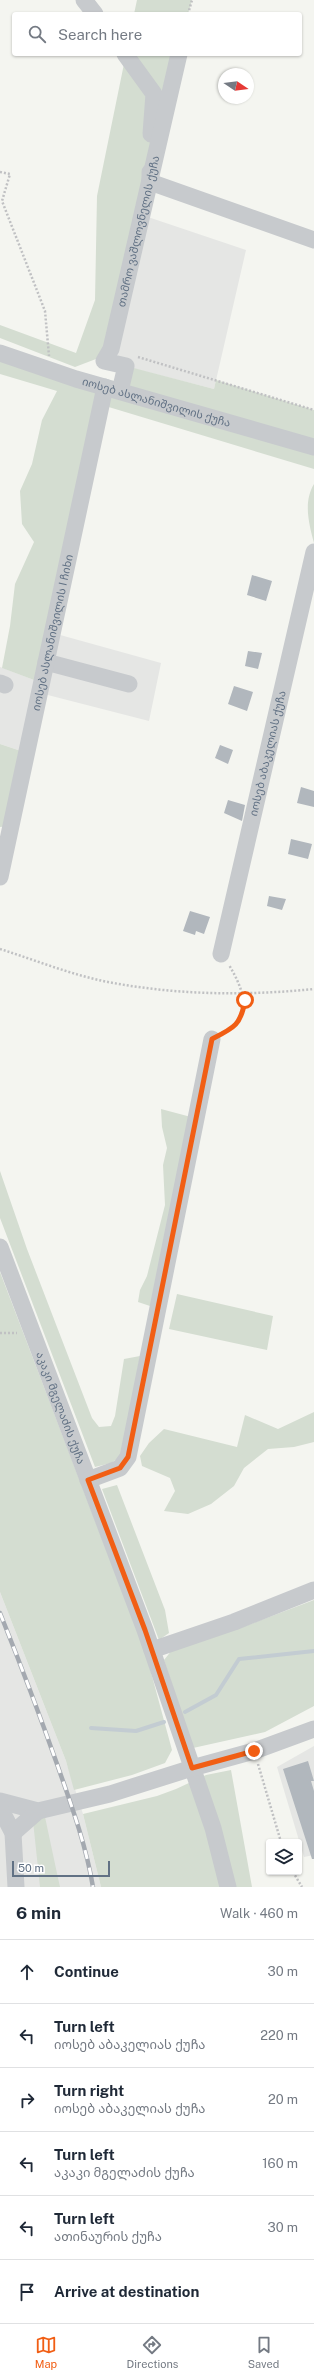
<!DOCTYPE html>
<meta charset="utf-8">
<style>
body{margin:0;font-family:"Public Sans","Noto Sans Georgian",sans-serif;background:#f6f6f7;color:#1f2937}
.controls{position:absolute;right:12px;bottom:12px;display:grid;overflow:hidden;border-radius:4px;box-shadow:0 1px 3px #0004}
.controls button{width:36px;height:36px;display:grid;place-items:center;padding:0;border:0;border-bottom:1px solid #e0e1e3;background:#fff;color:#1f2937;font:20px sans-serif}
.compass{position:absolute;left:218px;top:68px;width:36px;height:36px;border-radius:50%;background:#fff;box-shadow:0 1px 3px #0004;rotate:103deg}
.scale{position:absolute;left:12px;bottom:10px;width:98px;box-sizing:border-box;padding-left:4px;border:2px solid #617184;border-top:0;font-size:11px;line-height:14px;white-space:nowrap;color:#617184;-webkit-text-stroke:3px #fff;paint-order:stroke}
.stop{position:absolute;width:12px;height:12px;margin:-9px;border:3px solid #f15e14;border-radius:50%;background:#fff}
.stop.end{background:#f15e14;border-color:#fff;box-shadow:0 1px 4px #0008}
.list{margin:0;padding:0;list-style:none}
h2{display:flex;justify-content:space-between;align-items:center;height:52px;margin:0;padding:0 16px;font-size:17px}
h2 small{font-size:13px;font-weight:400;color:#747a83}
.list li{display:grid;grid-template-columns:26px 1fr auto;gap:12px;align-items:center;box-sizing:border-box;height:64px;padding:0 16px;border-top:1px solid #e0e1e3}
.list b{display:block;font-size:15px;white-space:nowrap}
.list p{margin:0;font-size:13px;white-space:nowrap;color:#747a83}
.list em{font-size:13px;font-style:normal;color:#747a83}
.icon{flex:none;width:22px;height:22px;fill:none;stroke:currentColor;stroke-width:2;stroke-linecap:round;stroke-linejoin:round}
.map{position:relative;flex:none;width:314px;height:1887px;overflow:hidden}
.search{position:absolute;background:#fff;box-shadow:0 1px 3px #0004;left:12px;right:12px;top:12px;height:44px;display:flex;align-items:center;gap:10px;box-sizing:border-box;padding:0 14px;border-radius:4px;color:#747a83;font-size:15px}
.sheet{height:436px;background:#fff}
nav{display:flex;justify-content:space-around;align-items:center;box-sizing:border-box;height:56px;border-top:1px solid #e0e1e3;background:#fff;font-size:11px;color:#747a83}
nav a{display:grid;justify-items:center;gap:2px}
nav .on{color:#f15e14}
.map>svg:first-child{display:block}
.built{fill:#e5e6e4}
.green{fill:#d4ddd1}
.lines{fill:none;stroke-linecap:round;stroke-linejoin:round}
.stream{stroke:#c3ccd2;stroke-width:4}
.building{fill:#b1b7bd}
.path{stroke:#c0c1c3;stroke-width:2.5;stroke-dasharray:2 2;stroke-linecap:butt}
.minor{stroke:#c7cacd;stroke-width:17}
.rail-casing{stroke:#a4a9b0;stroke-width:4.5}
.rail{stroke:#fff;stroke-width:3;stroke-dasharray:9;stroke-linecap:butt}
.route{stroke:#f15e14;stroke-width:5}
.labels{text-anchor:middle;stroke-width:4;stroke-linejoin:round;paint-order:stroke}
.street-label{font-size:11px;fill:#617184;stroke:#fff}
</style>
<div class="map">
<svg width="314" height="1887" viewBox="0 0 314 1887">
<rect width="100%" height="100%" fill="#f4f5f0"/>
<path class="built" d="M142,215L246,250L214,389L104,361Z
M53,633L161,663L149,721L40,693L27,753L0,744V667L42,683Z
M0,1592L66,1761L83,1814L101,1887H0Z
M314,1746V1855L304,1857L277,1767Z"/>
<path class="green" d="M137,0H192L188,14H134Z
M126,54H179L104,361L96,359L75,367L0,338V325L76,353L95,300L97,196Z
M0,361L120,391L126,366L214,389L216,380L314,410V469L102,405L42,683L2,668L10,626L15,584L34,542L22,524L20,491L32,464L42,420L57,391L0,374Z
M314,484V543C309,524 303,502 314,484Z
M0,744L27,753L11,826L0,827Z
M161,1109L191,1117L153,1307L138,1302L140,1290L147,1276L165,1205L163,1165L167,1148L162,1127Z
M0,1171L27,1249L92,1418L99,1427L111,1426L115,1416L124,1359L140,1356L122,1456L111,1463L95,1467L0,1218Z
M0,1272L146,1654L172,1750L165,1763L132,1775L74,1790L66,1761L0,1592Z
M177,1294L273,1316L267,1350L169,1329Z
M314,1412V1442L294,1447L268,1449L244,1468L234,1486L211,1504L188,1514L164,1511L175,1491L170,1478L142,1466L140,1456L149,1443L164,1429L237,1447L245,1415L278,1429Z
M117,1485L165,1610L169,1633L159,1640L102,1489Z
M314,1600V1706L265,1732L193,1748L164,1660L172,1650L240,1628Z
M231,1770L252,1887H101L83,1814L157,1796L176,1789L206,1775Z
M45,1817L58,1878L60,1887H40L33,1821Z"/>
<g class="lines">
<path class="stream" d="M185,1712L216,1695L239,1659L314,1651
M91,1728L136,1731L164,1722"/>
</g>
<path class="building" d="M252,575L272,581L266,601L247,595Z
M248,651L262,653L258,669L245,666Z
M234,686L253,692L247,711L228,704Z
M220,745L233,750L228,764L215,758Z
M301,787L314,791V807L297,803Z
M228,800L245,805L242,821L224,813Z
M291,839L312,844L308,859L288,854Z
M269,896L286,899L282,910L267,906Z
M190,911L210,917L204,934L196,931L195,935L183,931Z
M308,1761L314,1781H311L314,1791V1859H312L283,1769Z"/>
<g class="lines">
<path class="path" d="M188,14L192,0
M0,172L10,174L2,201L45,311L49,356
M138,357L314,410
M0,949C35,960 72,975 108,982C176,995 245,996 314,989
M223,1033C254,1017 244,990 229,965
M0,1333H17
M258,1764L281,1842
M293,1872L302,1887"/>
<g class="minor">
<path d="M84,0L95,14"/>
<path d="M125,54L154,94L151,134"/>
<path d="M150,172V182L314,240"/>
<path id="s1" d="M0,353L76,379L314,447"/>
<path id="s2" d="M120,391L126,366L104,361L111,349L179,54"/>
<path d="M46,662L129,684"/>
<path d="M0,683L5,685"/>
<path id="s3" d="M0,877L105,387"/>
<path id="s4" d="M221,954L314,552"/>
<path id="s5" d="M0,1247L145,1630L213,1828L228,1887"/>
<path d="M88,1480L120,1468L128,1457L212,1039"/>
<path d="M152,1650L234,1622L314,1590"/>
<path d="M0,1801L38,1811L110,1794L192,1768L254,1751L314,1729"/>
<path d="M0,1808L13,1833L16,1887"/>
<path d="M13,1833L38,1811"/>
</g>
<defs>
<path id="rail" d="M0,1613C20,1663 39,1713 57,1764C71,1804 86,1845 93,1887"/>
</defs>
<use href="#rail" class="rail-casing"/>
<use href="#rail" class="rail"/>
</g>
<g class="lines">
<path class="route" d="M245,1000C241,1025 234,1028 212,1039L128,1457L120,1468L88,1480L145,1630L192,1768L254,1751"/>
</g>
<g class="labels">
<g class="street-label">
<text dy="4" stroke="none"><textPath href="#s2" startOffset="183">თამრო ვაშლოვნელის ქუჩა</textPath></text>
<text dy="4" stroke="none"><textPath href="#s1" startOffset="164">იოსებ ასლანიშვილის ქუჩა</textPath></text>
<text dy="4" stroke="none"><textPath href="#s3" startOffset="250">იოსებ ასლანიშვილის I ჩიხი</textPath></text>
<text dy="4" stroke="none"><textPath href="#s4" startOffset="206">იოსებ აბაკელიას ქუჩა</textPath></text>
<text dy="4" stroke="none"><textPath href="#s5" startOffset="172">აკაკი მგელაძის ქუჩა</textPath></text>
</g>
</g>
</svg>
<div class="controls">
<button><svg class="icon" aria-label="layers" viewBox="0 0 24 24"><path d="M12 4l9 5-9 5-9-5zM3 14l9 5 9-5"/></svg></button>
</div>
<svg class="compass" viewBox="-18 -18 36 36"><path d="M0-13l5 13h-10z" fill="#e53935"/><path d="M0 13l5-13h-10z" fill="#747a83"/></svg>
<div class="scale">50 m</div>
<div class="stop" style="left:245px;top:1000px"></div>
<div class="stop end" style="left:254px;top:1751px"></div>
<div class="search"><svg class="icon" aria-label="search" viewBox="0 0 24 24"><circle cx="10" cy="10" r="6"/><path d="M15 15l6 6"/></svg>Search here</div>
</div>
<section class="sheet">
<h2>6 min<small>Walk · 460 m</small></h2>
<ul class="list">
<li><svg class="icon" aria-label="ahead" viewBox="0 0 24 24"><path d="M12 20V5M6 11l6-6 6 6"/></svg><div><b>Continue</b></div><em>30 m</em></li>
<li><svg class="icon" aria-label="left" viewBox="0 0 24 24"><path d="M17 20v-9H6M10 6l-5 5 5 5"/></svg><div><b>Turn left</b><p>იოსებ აბაკელიას ქუჩა</p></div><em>220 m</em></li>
<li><svg class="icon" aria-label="right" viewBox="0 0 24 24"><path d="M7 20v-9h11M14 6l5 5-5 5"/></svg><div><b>Turn right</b><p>იოსებ აბაკელიას ქუჩა</p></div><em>20 m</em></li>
<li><svg class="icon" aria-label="left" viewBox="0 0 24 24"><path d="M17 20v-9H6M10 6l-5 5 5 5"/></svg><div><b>Turn left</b><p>აკაკი მგელაძის ქუჩა</p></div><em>160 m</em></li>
<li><svg class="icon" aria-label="left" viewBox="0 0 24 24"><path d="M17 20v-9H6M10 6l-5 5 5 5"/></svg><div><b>Turn left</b><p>ათინაურის ქუჩა</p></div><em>30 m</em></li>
<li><svg class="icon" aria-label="arrive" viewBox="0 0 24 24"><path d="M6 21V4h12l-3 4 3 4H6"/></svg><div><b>Arrive at destination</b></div></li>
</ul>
</section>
<nav>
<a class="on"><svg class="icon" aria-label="map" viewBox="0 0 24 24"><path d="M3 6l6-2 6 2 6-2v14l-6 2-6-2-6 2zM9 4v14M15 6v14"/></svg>Map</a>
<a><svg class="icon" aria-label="directions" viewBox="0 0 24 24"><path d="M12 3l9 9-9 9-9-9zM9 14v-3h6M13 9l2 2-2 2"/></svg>Directions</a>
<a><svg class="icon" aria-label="saved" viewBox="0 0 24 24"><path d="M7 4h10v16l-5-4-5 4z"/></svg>Saved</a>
</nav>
